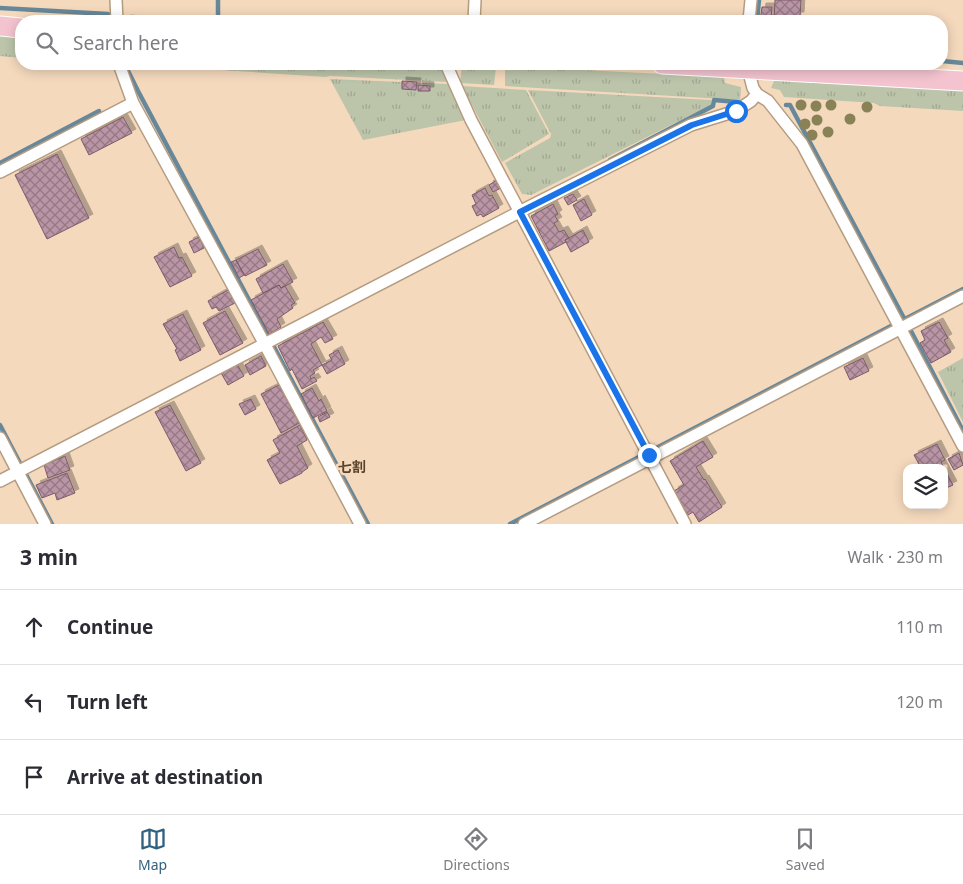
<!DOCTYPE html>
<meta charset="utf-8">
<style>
body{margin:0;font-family:"Noto Sans","Noto Sans JP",sans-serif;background:#f2f2f3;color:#2b2b33}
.controls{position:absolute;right:15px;bottom:15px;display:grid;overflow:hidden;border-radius:10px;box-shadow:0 2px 12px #0003}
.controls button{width:45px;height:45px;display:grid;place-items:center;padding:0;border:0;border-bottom:1px solid #e1e1e2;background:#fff;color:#2b2b33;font:25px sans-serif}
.stop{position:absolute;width:15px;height:15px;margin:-11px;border:4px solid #1a73e8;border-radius:50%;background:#fff}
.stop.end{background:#1a73e8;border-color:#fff;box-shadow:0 1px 5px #0008}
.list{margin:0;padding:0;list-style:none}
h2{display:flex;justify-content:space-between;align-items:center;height:65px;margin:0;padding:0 20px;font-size:21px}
h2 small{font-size:16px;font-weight:400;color:#7c7c81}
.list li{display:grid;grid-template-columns:32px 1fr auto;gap:15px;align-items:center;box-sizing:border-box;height:75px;padding:0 20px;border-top:1px solid #e1e1e2}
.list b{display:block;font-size:19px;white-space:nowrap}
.list em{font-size:16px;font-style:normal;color:#7c7c81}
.icon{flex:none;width:28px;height:28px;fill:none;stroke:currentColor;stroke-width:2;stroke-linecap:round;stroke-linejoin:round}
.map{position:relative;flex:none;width:963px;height:524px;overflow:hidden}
.search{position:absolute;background:#fff;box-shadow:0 2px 12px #0003;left:15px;right:15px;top:15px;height:55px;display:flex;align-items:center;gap:12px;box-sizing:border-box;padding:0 18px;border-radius:20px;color:#7c7c81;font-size:19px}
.sheet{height:290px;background:#fff}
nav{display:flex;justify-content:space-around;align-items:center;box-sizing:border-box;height:70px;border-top:1px solid #e1e1e2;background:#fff;font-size:14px;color:#7c7c81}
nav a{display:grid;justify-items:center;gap:2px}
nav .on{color:#30617f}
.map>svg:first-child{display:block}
.grass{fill:url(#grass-tufts)}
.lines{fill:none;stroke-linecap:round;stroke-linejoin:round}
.stream{stroke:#67889b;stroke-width:4.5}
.building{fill:url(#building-cross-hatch);stroke:#7c5b69;filter:url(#shadow)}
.street-casing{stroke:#b59c81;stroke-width:14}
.primary-casing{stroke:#fff;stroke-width:21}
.street{stroke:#fff;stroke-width:11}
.primary{stroke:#f3c4d0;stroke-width:19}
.tree{fill:#898257}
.route{stroke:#1a73e8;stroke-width:6}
.labels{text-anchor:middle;stroke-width:5;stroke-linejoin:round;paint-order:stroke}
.neighbourhood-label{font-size:14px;font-weight:bold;fill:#58422a;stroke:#f4d9bd}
</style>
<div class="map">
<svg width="963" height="524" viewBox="0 0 963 524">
<defs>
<pattern id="grass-tufts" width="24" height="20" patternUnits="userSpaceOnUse" patternTransform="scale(1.25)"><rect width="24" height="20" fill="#bcc4aa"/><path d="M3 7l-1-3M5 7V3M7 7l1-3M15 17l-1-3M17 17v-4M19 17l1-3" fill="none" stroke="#a1a791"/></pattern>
<pattern id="building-cross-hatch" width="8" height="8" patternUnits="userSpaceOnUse" patternTransform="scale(1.25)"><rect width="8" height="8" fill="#b995a5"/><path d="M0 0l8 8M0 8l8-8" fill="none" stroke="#957884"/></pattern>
<filter id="shadow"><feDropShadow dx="4" dy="-4" stdDeviation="0" flood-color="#0004"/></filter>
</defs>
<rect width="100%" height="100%" fill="#f4d9bd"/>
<path class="grass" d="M0,35L21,37V58L0,56Z
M130,64H438L448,82L330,76L326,77Z
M462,64H494L496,67L494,85L460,83Z
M505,66L724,77L725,83L741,87L740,100L505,86Z
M330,79L448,84L466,120L363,140Z
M775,79L963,90V111L880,106L874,103L784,97L780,90L771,88Z
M462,86L526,90L549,134L502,162Z
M528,90L711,100V105L531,195L522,194L505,163L550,138L551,134Z
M963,358V422L938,372Z"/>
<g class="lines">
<path class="stream" d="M218,0V21
M0,8L108,14
M131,17L231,21
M757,21L759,0
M942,61L963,63
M126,64L127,69L138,91L368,524
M786,105H790L905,320
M610,160L713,106L714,100L737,102
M0,163L99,111
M903,320L963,289
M911,331L963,431
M0,425L52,524
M510,524L891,326"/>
</g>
<path class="building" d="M775,0H801L800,16H797L796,21H774Z
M762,7H772L771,21H760Z
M402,81L417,82L416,90L402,89Z
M418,85L430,86V91H418Z
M123,117L132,133L89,155L81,139Z
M57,154L89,218L47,239L15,175Z
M497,180L501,188L493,192L489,185Z
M485,188L489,196L492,195L499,208L483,217L481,214L477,216L472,206L476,204L472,195Z
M573,194L577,200L568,205L564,198Z
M584,199L592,215L581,221L573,205Z
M553,204L558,214L555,216L558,221L554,223L559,232L564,230L569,238L565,240L566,242L549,251L531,216Z
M583,230L589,242L571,252L565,240Z
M199,237L204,248L194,253L189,242Z
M174,247L179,258L182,257L192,276L170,287L154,257Z
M258,249L267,265L245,276L236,260Z
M236,260L244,275L239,278L231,262Z
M283,264L293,282L281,288L279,285L263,293L256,279Z
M279,285L281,288L285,286L295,303L291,305L293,308L277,319L281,327L269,334L251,300Z
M228,290L235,303L219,311L216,307L212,309L208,301Z
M225,311L243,343L220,355L203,323Z
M183,314L201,350L180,361L175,350L177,349L163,324Z
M323,322L333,339L325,343L321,337L311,344L322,365L313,370L315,373L310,376L311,379L314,377L317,381L302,389L292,369L290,371L278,346Z
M939,322L948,338L944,340L951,352L931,363L920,343L925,340L921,331Z
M338,350L345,364L327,374L322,365L332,360L329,355Z
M261,356L266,366L250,375L245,365Z
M863,358L869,371L850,380L844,367Z
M237,364L244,376L228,385L221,373Z
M279,385L299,423L281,433L261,394Z
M312,388L319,401L321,399L327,411L313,418L301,394Z
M251,399L256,409L245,415L239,404Z
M170,405L201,463L186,471L155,412Z
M327,412L330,417L320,422L318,417Z
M300,425L307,440L297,446L308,468L302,472V473L280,484L267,460L280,453L273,440Z
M703,441L713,457L696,467L704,480L705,479L722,507L699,522L693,512L688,515L674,491L684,485L670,461Z
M937,444L945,460L941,462L944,468H921L914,455Z
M959,453L963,465L954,470L948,459Z
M65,456L70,470L48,478L44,465Z
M944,468L953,485L944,489Z
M67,473L75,493L57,500L55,493L42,498L36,485Z"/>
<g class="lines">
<defs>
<path id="street" d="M116,0L117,21
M474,21L475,0
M749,21L751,0
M119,64L133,103L263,341L360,524
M446,64L471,120L685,524
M747,65L753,88L757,94L768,101L802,144L963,446
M0,172L133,103
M0,438L45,524
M0,481L525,209L691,125L736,111L751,101L757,94
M524,524L963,296"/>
<path id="primary" d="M0,26L21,28
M662,64L963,81"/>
</defs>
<use href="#street" class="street-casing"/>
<use href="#primary" class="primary-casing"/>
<use href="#street" class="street"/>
<use href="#primary" class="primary"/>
</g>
<g class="tree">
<circle cx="801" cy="105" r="5.5"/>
<circle cx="831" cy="105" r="5.5"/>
<circle cx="816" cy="106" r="5.5"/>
<circle cx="867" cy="107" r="5.5"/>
<circle cx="850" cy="119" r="5.5"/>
<circle cx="817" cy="120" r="5.5"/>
<circle cx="805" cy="124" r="5.5"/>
<circle cx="828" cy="132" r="5.5"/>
<circle cx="812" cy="135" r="5.5"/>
</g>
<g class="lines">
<path class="route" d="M649,455L520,212L692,125L736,111"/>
</g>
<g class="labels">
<g class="neighbourhood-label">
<text x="352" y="472">七割</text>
</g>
</g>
</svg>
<div class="controls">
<button><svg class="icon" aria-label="layers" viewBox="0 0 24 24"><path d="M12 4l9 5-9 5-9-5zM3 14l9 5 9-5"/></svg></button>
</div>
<div class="stop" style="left:736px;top:111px"></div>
<div class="stop end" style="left:649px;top:455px"></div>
<div class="search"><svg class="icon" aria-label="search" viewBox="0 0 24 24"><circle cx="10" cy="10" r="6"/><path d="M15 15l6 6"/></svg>Search here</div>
</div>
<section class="sheet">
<h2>3 min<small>Walk · 230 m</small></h2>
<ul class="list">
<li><svg class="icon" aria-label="ahead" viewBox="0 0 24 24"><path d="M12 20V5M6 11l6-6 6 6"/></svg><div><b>Continue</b></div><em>110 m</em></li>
<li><svg class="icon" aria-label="left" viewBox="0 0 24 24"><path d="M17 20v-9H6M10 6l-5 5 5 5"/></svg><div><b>Turn left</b></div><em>120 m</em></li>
<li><svg class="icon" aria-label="arrive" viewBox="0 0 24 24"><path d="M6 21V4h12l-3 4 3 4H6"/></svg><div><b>Arrive at destination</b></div></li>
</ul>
</section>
<nav>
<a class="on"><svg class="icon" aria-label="map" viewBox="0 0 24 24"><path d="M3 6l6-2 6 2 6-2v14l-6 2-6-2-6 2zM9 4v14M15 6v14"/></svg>Map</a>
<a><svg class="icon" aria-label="directions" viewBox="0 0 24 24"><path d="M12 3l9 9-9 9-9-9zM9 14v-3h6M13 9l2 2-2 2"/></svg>Directions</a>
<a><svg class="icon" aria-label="saved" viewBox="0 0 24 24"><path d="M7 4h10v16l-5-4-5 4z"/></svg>Saved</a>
</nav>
